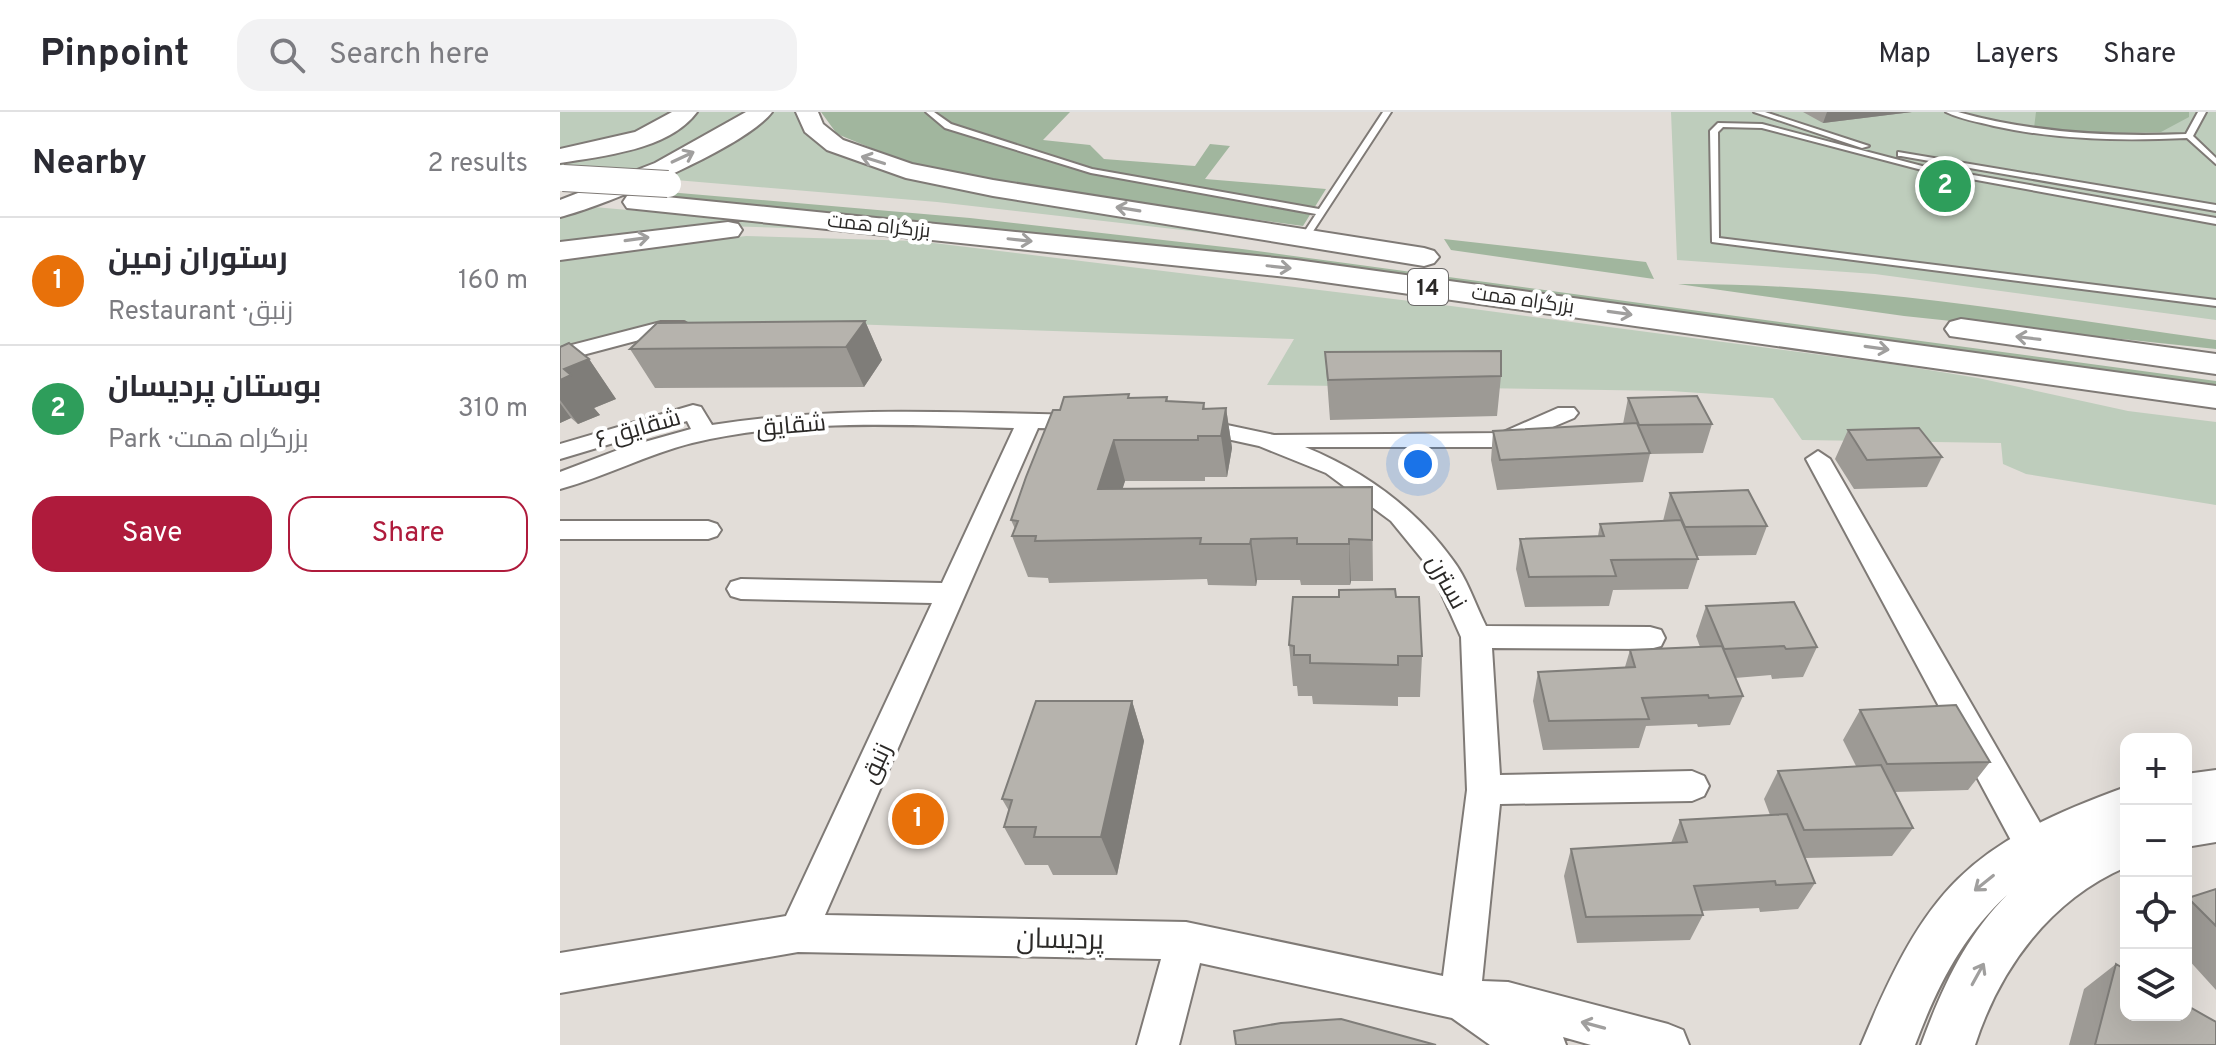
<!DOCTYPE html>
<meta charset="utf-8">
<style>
body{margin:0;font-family:Overpass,Cairo,sans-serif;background:#f2f2f3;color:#2b2b33}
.controls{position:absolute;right:24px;bottom:24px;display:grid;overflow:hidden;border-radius:16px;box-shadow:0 8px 32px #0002}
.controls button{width:72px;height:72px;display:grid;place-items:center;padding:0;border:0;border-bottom:2px solid #e1e1e2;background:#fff;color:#2b2b33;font:40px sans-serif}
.you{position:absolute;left:858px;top:352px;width:28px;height:28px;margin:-20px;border:6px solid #fff;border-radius:50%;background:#1a73e8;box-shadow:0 0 0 12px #1a73e833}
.badge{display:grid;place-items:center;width:52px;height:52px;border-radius:50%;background:#af1b3c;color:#fff;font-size:26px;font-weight:700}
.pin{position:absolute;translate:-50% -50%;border:4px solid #fff;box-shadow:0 2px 8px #0006}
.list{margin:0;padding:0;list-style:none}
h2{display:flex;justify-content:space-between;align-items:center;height:104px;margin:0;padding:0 32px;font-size:34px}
h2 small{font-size:26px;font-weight:400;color:#7c7c81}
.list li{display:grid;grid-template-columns:52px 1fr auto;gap:24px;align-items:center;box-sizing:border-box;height:128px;padding:0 32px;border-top:2px solid #e1e1e2}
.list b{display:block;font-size:30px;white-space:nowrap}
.list p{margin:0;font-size:26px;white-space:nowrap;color:#7c7c81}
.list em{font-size:26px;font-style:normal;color:#7c7c81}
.actions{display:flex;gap:16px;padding:24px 32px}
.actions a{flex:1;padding:18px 0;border:2px solid #af1b3c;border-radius:24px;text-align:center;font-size:28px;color:#af1b3c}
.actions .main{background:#af1b3c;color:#fff}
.icon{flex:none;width:44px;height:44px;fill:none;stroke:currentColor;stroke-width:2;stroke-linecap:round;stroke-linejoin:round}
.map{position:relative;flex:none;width:1656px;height:933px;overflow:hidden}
header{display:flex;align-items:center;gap:48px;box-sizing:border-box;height:112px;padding:0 40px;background:#fff;border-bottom:2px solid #e1e1e2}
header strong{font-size:38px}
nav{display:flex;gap:44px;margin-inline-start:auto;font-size:28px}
.search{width:560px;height:72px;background:#f2f2f3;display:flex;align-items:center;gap:20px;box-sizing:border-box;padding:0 28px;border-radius:24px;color:#7c7c81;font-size:30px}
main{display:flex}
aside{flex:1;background:#fff}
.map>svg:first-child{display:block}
.green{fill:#becdbc}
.forest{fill:#a1b69e}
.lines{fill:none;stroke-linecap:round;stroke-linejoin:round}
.service-casing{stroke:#7f7a76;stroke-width:4}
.minor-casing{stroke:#7f7a76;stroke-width:4}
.tertiary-casing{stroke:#7f7a76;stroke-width:4}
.trunk-casing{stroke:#7f7a76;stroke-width:4}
.service{fill:#fff;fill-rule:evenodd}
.minor{fill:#fff;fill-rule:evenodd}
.tertiary{fill:#fff;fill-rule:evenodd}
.trunk{fill:#fff;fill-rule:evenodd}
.trunk-bridge-casing{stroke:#7f7a76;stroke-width:28;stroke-linecap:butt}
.trunk-bridge{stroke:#fff;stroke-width:26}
.wall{fill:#9d9a95}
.shaded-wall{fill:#7f7d79}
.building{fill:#b6b3ad;stroke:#7f7d79;stroke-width:2}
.oneway{stroke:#a09f9e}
.labels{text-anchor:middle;stroke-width:8;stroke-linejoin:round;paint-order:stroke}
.far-street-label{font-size:20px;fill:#2b2927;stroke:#fff}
.shield{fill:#fff;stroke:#6b6968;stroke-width:2}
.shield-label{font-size:22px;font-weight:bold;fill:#2b2927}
.street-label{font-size:24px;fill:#2b2927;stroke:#fff}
.near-street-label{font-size:28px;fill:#2b2927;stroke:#fff}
</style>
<header>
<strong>Pinpoint</strong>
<div class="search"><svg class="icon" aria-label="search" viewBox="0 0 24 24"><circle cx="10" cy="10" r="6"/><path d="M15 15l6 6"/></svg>Search here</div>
<nav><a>Map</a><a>Layers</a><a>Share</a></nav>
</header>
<main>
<aside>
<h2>Nearby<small>2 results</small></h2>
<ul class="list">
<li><span class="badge" style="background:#e8710a">1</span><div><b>رستوران زمین</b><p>Restaurant · زنبق</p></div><em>160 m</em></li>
<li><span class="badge" style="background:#2e9e5b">2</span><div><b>بوستان پردیسان</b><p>Park · بزرگراه همت</p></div><em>310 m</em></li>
</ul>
<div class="actions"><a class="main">Save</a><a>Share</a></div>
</aside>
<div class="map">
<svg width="1656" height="933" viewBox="0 0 1656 933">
<rect width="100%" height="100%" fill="#e2ddd8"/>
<path class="green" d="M0,0H119L100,13L0,41Z
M136,0H193L74,65L0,61V47Z
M209,0H241L281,42L770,135L377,90L92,66Z
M1111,0H1656V208L1315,162L1117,148Z
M22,94L299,118L163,114L0,134V101Z
M186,124L357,129L891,194L1338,253L1418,266L1568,299L1656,310V393L1466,362L1443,352L1441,331L1242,328L1213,286L1111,279L707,273L734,227L228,210L95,213L0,238V149Z"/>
<path class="forest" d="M261,0H510L483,28L530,33L544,47L635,54L650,32L670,34L645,67L766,77L743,114L498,80L350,52L277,22Z
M1476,0H1629V5L1601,20L1537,21L1474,16Z
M96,79L410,106L682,137L1656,269V279C1132,208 610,130 83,86Z
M884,127L1086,150L1094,167L891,138Z
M1118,172C1298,171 1478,203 1656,228V237L1344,204Z"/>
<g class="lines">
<defs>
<path id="service" d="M366,0H374L391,12L532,57L759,97L823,0H831L748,127L745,128L741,125L756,102L531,61L385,16Z
M1194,0H1205L1309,34L1302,36Z
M1386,0H1398C1473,21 1549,25 1626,22L1638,0H1646L1633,24L1656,46V52L1627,26C1562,29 1498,28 1434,14C1418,10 1400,7 1386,0Z
M1158,11L1202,12L1362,54L1656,106V112L1362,58L1202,16L1163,15L1158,20L1159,126L1656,188V194L1152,130L1150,19Z
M1338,40L1656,93V99L1341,44H1338Z"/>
<path id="minor" d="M124,210L134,216L131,220L102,222L0,249V236L101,210Z
M133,293L141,295L152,313C276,293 400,301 524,303L536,310L524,317L478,316L265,803L626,810L883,864L907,678L901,525L871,458L831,409L766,361L699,334L626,318L622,313L634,306L714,323L941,321L998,296H1014L1018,301L1014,306L945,335H745C804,359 855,396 892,447C907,466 915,492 926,514L1090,515L1101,518L1105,526L1101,534L1090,537L932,536L940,663L1132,659L1144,664L1149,674L1144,684L1132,689L940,692L922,869L948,870L1108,912L1123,918L1129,933H1031L1003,925L1006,933H930L892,906L640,851L619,933H577L601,847L238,840L0,881V841L226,804L372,491L181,487L171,484L167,477L171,470L181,467L382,471L454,316C348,313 237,306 132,331C87,342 45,365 0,377V360L63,336L131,317L127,309L0,347V332Z
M1258,339L1270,347L1487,723L1492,735L1487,747L1474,751L1461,747L1246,347Z
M0,409H148L157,412L161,418L157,424L148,427H0Z"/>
<path id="tertiary" d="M1656,658V730L1626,735V662Z
M1566,675V755C1490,788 1440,856 1415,933H1361C1381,878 1405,825 1447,783C1402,824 1376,877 1355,933H1301C1366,777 1406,733 1566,675Z"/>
<path id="trunk" d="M112,0H137C109,38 43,44 0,51V37L75,20Z
M186,0H212C186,35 45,94 0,105V88L95,51Z
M236,0H258L263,12L283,28L352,52L433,68L864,136L874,139L879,145L874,151L864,154L433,84L346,66L267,38L245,20Z
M76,82L736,148L1656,274V296L736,166L67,96L63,90L67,84Z
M168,110L178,112L182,118L178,124L0,148V130Z
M1401,207L1656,242V262L1390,224L1385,217L1390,210Z"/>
</defs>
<use href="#service" class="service-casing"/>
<use href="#minor" class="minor-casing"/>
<use href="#tertiary" class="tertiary-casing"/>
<use href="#trunk" class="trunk-casing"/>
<use href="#service" class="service"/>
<use href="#minor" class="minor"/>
<use href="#tertiary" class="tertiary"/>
<use href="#trunk" class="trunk"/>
<defs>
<path id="trunk-bridge" d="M3,66L108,72"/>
</defs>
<use href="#trunk-bridge" class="trunk-bridge-casing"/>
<use href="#trunk-bridge" class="trunk-bridge"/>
</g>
<path class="wall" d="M1243,0H1352L1263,11Z
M305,209L322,248L304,275L95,276L70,237Z
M0,235L29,247L56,287L34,296L40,303L18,312L11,306L0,311Z
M765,240L941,264L937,304L770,308Z
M607,285L608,289L644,291L645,297L666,296L672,336L667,365H645V369H565L562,377L812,375L813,469H791L790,473H741L740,468H697L696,474L648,473L647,467L489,471L488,466L468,465L452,424L455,417L451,408L569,286Z
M1068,286L1152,312L1143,341L1090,342L1083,370L937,378L931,348L933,319L1063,312Z
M1288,318L1382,345L1367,375L1294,377L1275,347Z
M1110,381L1207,414L1196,443L1137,444L1138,447L1128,477L1053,478L1049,494L965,495L956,457L960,427L1038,424L1040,412L1103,409Z
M836,485L862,544L860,585H838V594L753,592L752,584H738L737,574H733L729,533Z
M1146,494L1257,535L1243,565L1212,567L1211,563L1175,566L1183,584L1170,613L1138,615L1137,612L1086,614L1079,636L983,638L973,589L978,560L1065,555L1070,538L1140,535L1136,524Z
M572,589L584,629L557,763H493L488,753H465L444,715L449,699L442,687Z
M1300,598L1430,650L1408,678L1334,680L1353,716L1332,744L1245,746L1255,771L1238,797L1200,800L1199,796L1142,799L1143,803L1130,828L1017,831L1004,764L1011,737L1111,731L1120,708L1210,703L1204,687L1218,659L1296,654L1283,628Z
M1656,777V878L1626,845V787Z
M1556,852L1656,933H1509L1524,877Z"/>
<path class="shaded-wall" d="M1267,0H1352L1263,11Z
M305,209L322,248L304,275L286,235Z
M29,247L56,287L34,296L40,303L18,312L0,288V268L4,257Z
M0,291L11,306L0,311Z
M666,296L672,336L667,365L661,324Z
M554,328L565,369L550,418L538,377Z
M691,427L697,468L696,474L690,432Z
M789,427L791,469L790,473L789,432Z
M572,589L584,629L557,763L541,725Z"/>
<path class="building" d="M305,209L286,235L70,237L97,211Z
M9,231L29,247L4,257L11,263L0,268V235Z
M941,239V264L768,268L765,240Z
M569,282L568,286L607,285L606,289L644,291L643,297L666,296L661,324H638V328H554L538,377L812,375V428L789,427V432H737V426L691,427L690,432H640L641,426L475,429L476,424H452L458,409L451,408L466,365L493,298H500L504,285Z
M1137,284L1152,312L1079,313L1068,286Z
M1077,311L1090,341L940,348L933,319Z
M1359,316L1382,345L1307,348L1288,318Z
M1188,378L1207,414L1125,415L1110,381Z
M1121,408L1138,447L1051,448L1056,464L969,465L960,427L1044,424L1040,412Z
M835,477L836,485H859L862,544H838V553L750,551V543H734V534L729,533L733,485H779V478Z
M1234,490L1257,535L1226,537L1224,534L1164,537L1146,494Z
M1162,534L1183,584L1149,586L1148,583L1082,586L1089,607L989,609L978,560L1075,555L1070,538Z
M476,589H572L541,725H474L476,715H444L452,688L442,687Z
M1396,593L1430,650L1327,652L1300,598Z
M1321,653L1353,716L1244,718L1218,659Z
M1227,702L1255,771L1216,773L1215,769L1134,774L1143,803L1026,805L1011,737L1127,730L1120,708Z
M1656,777V814L1628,786Z
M1556,852L1566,858V903H1626V893L1656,910V933H1535Z
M781,907L876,933H676L674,919L721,911Z"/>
<defs><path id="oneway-shaft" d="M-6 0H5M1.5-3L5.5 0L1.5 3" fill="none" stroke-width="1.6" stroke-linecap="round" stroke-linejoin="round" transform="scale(2)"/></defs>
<g class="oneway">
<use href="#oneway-shaft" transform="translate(123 45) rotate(-25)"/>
<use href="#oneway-shaft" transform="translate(313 48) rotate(-163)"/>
<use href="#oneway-shaft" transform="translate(568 97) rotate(-171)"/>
<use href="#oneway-shaft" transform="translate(77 127) rotate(-8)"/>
<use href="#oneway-shaft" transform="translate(460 128) rotate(6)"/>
<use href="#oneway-shaft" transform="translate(719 155) rotate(6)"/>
<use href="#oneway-shaft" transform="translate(1060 201) rotate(8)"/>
<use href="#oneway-shaft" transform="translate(1468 226) rotate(-173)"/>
<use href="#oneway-shaft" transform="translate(1317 236) rotate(8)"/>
<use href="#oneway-shaft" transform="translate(1424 771) rotate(141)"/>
<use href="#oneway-shaft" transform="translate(1418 862) rotate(-61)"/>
<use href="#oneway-shaft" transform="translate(1033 913) rotate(-165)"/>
</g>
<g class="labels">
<g class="far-street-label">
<text transform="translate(319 113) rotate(6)" y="7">بزرگراه همت</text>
<text transform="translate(963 187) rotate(8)" y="7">بزرگراه همت</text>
</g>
<rect class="shield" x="848" y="157" width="40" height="36" rx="6"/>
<g class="shield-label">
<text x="868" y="183">14</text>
</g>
<g class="street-label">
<text transform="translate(231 313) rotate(-5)" y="8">شقایق</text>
<text transform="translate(78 316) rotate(-16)" y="8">شقایق ۶</text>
<text transform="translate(887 470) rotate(61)" y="8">نسترن</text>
<text transform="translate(316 651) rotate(-65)" y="8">زنبق</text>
</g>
<g class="near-street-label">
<text transform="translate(500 826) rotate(1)" y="10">پردیسان</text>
</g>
</g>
</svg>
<div class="controls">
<button>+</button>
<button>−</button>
<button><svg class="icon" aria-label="locate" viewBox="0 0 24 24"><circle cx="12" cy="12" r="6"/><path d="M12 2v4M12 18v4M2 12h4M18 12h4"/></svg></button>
<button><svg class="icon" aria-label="layers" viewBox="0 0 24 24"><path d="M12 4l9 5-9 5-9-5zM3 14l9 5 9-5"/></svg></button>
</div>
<div class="you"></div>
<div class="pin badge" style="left:358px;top:707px;background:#e8710a">1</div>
<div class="pin badge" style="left:1385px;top:74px;background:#2e9e5b">2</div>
</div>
</main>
